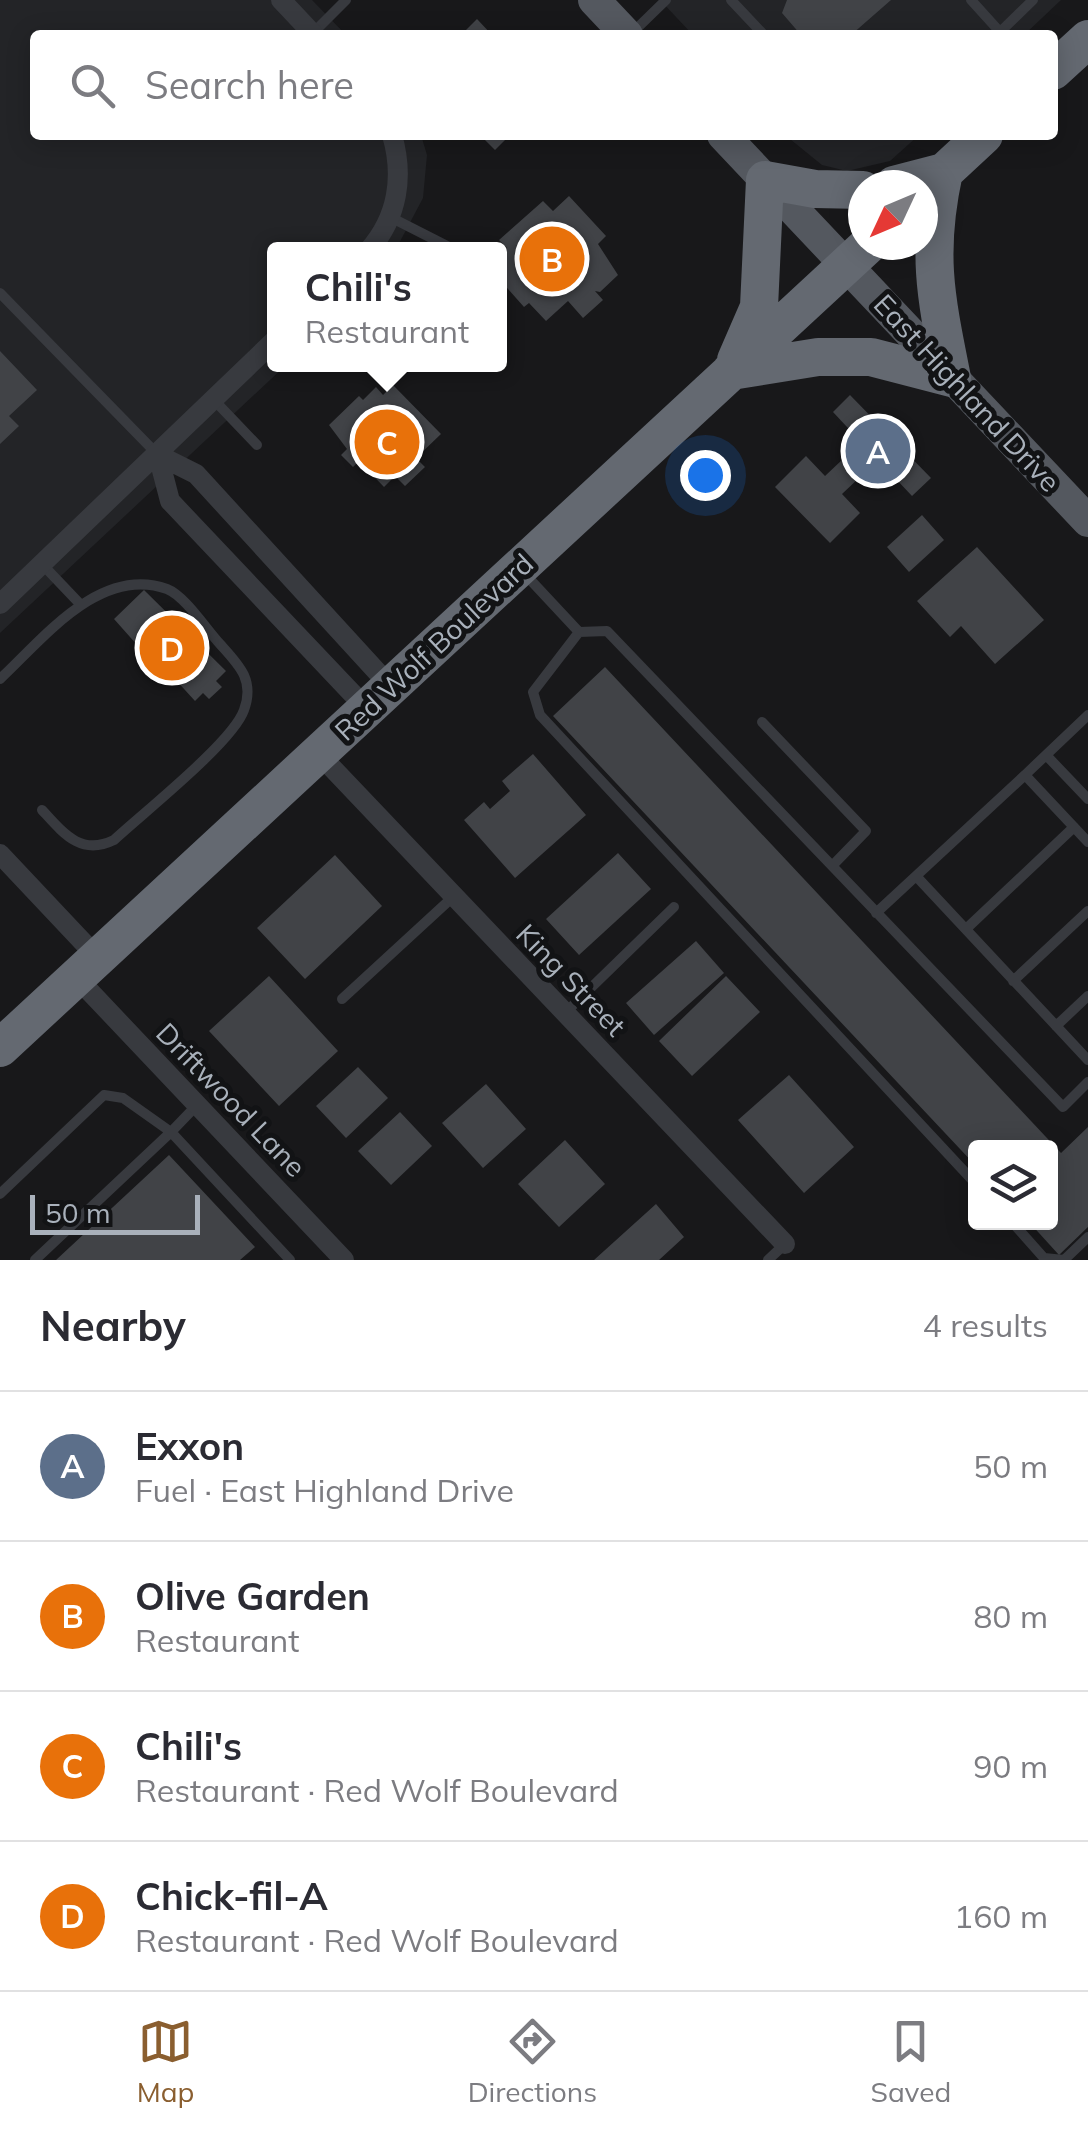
<!DOCTYPE html>
<meta charset="utf-8">
<style>
body{margin:0;font-family:Mulish,sans-serif;background:#f2f2f3;color:#2b2b33}
.controls{position:absolute;right:30px;bottom:30px;display:grid;overflow:hidden;border-radius:10px;box-shadow:0 5px 25px #0003}
.controls button{width:90px;height:90px;display:grid;place-items:center;padding:0;border:0;border-bottom:2px solid #e1e1e2;background:#fff;color:#2b2b33;font:50px sans-serif}
.compass{position:absolute;left:848px;top:170px;width:90px;height:90px;border-radius:50%;background:#fff;box-shadow:0 5px 25px #0003;rotate:226deg}
.scale{position:absolute;left:30px;bottom:25px;width:170px;box-sizing:border-box;padding-left:10px;border:5px solid #a9b1bb;border-top:0;font-size:28px;line-height:35px;white-space:nowrap;color:#a9b1bb;-webkit-text-stroke:8px #121315;paint-order:stroke}
.you{position:absolute;left:705px;top:475px;width:35px;height:35px;margin:-25px;border:8px solid #fff;border-radius:50%;background:#1a73e8;box-shadow:0 0 0 15px #1a73e833}
.badge{display:grid;place-items:center;width:65px;height:65px;border-radius:50%;background:#8a5e2f;color:#fff;font-size:32px;font-weight:700}
.pin{position:absolute;translate:-50% -50%;border:5px solid #fff;box-shadow:0 2px 10px #0006}
.popup{position:absolute;left:267px;top:242px;width:240px;height:130px;box-sizing:border-box;display:grid;place-content:center;border-radius:10px;background:#fff;filter:drop-shadow(0 2px 8px #0005);font-size:32px;white-space:nowrap;color:#7c7c81}
.popup b{font-size:38px;color:#2b2b33}
.popup::after{content:'';position:absolute;left:50%;top:100%;margin-left:-20px;border:20px solid transparent;border-top-color:#fff}
.list{margin:0;padding:0;list-style:none}
h2{display:flex;justify-content:space-between;align-items:center;height:130px;margin:0;padding:0 40px;font-size:42px}
h2 small{font-size:32px;font-weight:400;color:#7c7c81}
.list li{display:grid;grid-template-columns:65px 1fr auto;gap:30px;align-items:center;box-sizing:border-box;height:150px;padding:0 40px;border-top:2px solid #e1e1e2}
.list b{display:block;font-size:38px;white-space:nowrap}
.list p{margin:0;font-size:32px;white-space:nowrap;color:#7c7c81}
.list em{font-size:32px;font-style:normal;color:#7c7c81}
.icon{flex:none;width:55px;height:55px;fill:none;stroke:currentColor;stroke-width:2;stroke-linecap:round;stroke-linejoin:round}
.map{position:relative;flex:none;width:1088px;height:1260px;overflow:hidden}
.search{position:absolute;background:#fff;box-shadow:0 5px 25px #0003;left:30px;right:30px;top:30px;height:110px;display:flex;align-items:center;gap:25px;box-sizing:border-box;padding:0 35px;border-radius:10px;color:#7c7c81;font-size:38px}
.sheet{height:730px;background:#fff}
nav{display:flex;justify-content:space-around;align-items:center;box-sizing:border-box;height:140px;border-top:2px solid #e1e1e2;background:#fff;font-size:28px;color:#7c7c81}
nav a{display:grid;justify-items:center;gap:5px}
nav .on{color:#8a5e2f}
.map>svg:first-child{display:block}
.built{fill:#232427}
.building{fill:#414347}
.lines{fill:none;stroke-linecap:round;stroke-linejoin:round}
.lane{stroke:#383a3f;stroke-width:10}
.street{stroke:#383a3f;stroke-width:20}
.primary{stroke:#54585f;stroke-width:32}
.highway{stroke:#646971;stroke-width:38}
.labels{text-anchor:middle;stroke-width:10;stroke-linejoin:round;paint-order:stroke}
.street-label{font-size:28px;fill:#a9b1bb;stroke:#121315}
</style>
<div class="map">
<svg width="1088" height="1260" viewBox="0 0 1088 1260">
<rect width="100%" height="100%" fill="#18181a"/>
<path class="built" d="M0,0H312L346,35H35V135H421L427,155L423,198L396,249L274,250V364L286,365L0,633Z
M660,0H1061L1024,35H693Z
M785,135H919L890,161L847,171L822,165Z"/>
<path class="building" d="M787,0H891L851,35H801L782,13Z
M477,19L492,35H461Z
M480,135H510L495,150Z
M569,196L606,236L598,244L618,275L600,292L595,291L603,300L583,318L568,301L546,321L529,303L524,307L500,280V255L507,248L499,240L543,201L553,211Z
M0,351L37,390L9,416L19,426L0,444Z
M393,385L441,434L416,458L425,467L405,486L395,476L384,487L359,461L353,467L341,455L347,449L329,425L359,396L363,400L376,387L383,395Z
M850,395L931,478L912,496L878,460L842,494L860,513L830,543L775,487L806,456L825,476L861,442L833,412Z
M922,515L944,540L909,572L887,547Z
M977,547L1044,620L995,664L961,626L950,637L917,601Z
M144,590L226,671L216,681L222,687L209,699L203,693L195,701L174,678L170,682L114,619Z
M605,667L1061,1153L1088,1127V1227L1059,1255L1029,1222H1050V1148H976V1166L553,716Z
M533,754L586,815L515,878L464,820L484,802L490,809L510,791L502,781Z
M618,853L651,889L579,955L546,919Z
M335,855L382,906L305,979L257,928Z
M696,941L724,973L654,1035L626,1003Z
M269,976L338,1051L279,1106L209,1031Z
M726,976L760,1012L692,1076L659,1041Z
M358,1067L388,1098L346,1138L316,1106Z
M789,1075L854,1147L804,1193L738,1120Z
M486,1084L526,1129L483,1168L442,1123Z
M400,1112L432,1146L391,1185L358,1151Z
M565,1140L605,1184L559,1227L518,1184Z
M169,1155L255,1247L240,1260H56Z
M656,1204L684,1237L659,1260H594Z"/>
<g class="lines">
<path class="lane" d="M731,0L764,35
M971,0L1000,32
M313,33L346,0
M631,34L666,0
M997,35L1033,0
M392,218L453,249
M0,293L157,454
M214,400L257,445
M42,564L81,605
M523,572L579,632L607,631L1063,1107L1088,1082
M579,632L533,692L540,715L976,1184
M0,679C43,639 100,565 167,589C185,596 206,629 220,644C239,665 255,680 244,710C233,742 143,813 114,840C81,856 64,834 42,810
M762,722L866,831L832,866
M1046,755L1088,799
M1025,775L1088,715
M916,876L1088,1060
M876,913L1025,775L1088,842
M966,929L1074,827
M1013,981L1088,911
M342,999L454,896
M565,1013L674,907
M1056,1026L1088,996
M197,1105L171,1132L290,1260
M0,1194L104,1095L123,1098L171,1132L35,1260
M1012,1222L1044,1258L1064,1260L1088,1237
M768,1260L785,1244"/>
<path class="street" d="M281,0L314,35
M369,250C398,217 404,176 392,135
M158,455L170,501L367,709
M158,455L196,474L391,687
M0,604L274,341
M318,753L785,1244
M0,854L98,958
M77,978L344,1260"/>
<path class="primary" d="M594,0L627,35
M723,135L1088,521"/>
<path class="highway" d="M1053,71L1088,39
M928,187L984,135
M736,360L759,307L765,180L815,189L863,190
M731,371L818,357H871L952,378C936,298 926,254 944,172L894,185
M0,1048L868,245"/>
</g>
<g class="labels">
<g class="street-label">
<text transform="translate(967 393) rotate(47)" y="10">East Highland Drive</text>
<text transform="translate(434 647) rotate(-43)" y="10">Red Wolf Boulevard</text>
<text transform="translate(571 980) rotate(46)" y="10">King Street</text>
<text transform="translate(231 1100) rotate(46)" y="10">Driftwood Lane</text>
</g>
</g>
</svg>
<div class="controls">
<button><svg class="icon" aria-label="layers" viewBox="0 0 24 24"><path d="M12 4l9 5-9 5-9-5zM3 14l9 5 9-5"/></svg></button>
</div>
<svg class="compass" viewBox="-18 -18 36 36"><path d="M0-13l5 13h-10z" fill="#e53935"/><path d="M0 13l5-13h-10z" fill="#7c7c81"/></svg>
<div class="scale">50 m</div>
<div class="you"></div>
<div class="pin badge" style="left:878px;top:451px;background:#5c6f8a">A</div>
<div class="pin badge" style="left:552px;top:259px;background:#e8710a">B</div>
<div class="pin badge" style="left:387px;top:442px;background:#e8710a">C</div>
<div class="popup"><b>Chili's</b>Restaurant</div>
<div class="pin badge" style="left:172px;top:648px;background:#e8710a">D</div>
<div class="search"><svg class="icon" aria-label="search" viewBox="0 0 24 24"><circle cx="10" cy="10" r="6"/><path d="M15 15l6 6"/></svg>Search here</div>
</div>
<section class="sheet">
<h2>Nearby<small>4 results</small></h2>
<ul class="list">
<li><span class="badge" style="background:#5c6f8a">A</span><div><b>Exxon</b><p>Fuel · East Highland Drive</p></div><em>50 m</em></li>
<li><span class="badge" style="background:#e8710a">B</span><div><b>Olive Garden</b><p>Restaurant</p></div><em>80 m</em></li>
<li><span class="badge" style="background:#e8710a">C</span><div><b>Chili's</b><p>Restaurant · Red Wolf Boulevard</p></div><em>90 m</em></li>
<li><span class="badge" style="background:#e8710a">D</span><div><b>Chick-fil-A</b><p>Restaurant · Red Wolf Boulevard</p></div><em>160 m</em></li>
</ul>
</section>
<nav>
<a class="on"><svg class="icon" aria-label="map" viewBox="0 0 24 24"><path d="M3 6l6-2 6 2 6-2v14l-6 2-6-2-6 2zM9 4v14M15 6v14"/></svg>Map</a>
<a><svg class="icon" aria-label="directions" viewBox="0 0 24 24"><path d="M12 3l9 9-9 9-9-9zM9 14v-3h6M13 9l2 2-2 2"/></svg>Directions</a>
<a><svg class="icon" aria-label="saved" viewBox="0 0 24 24"><path d="M7 4h10v16l-5-4-5 4z"/></svg>Saved</a>
</nav>
